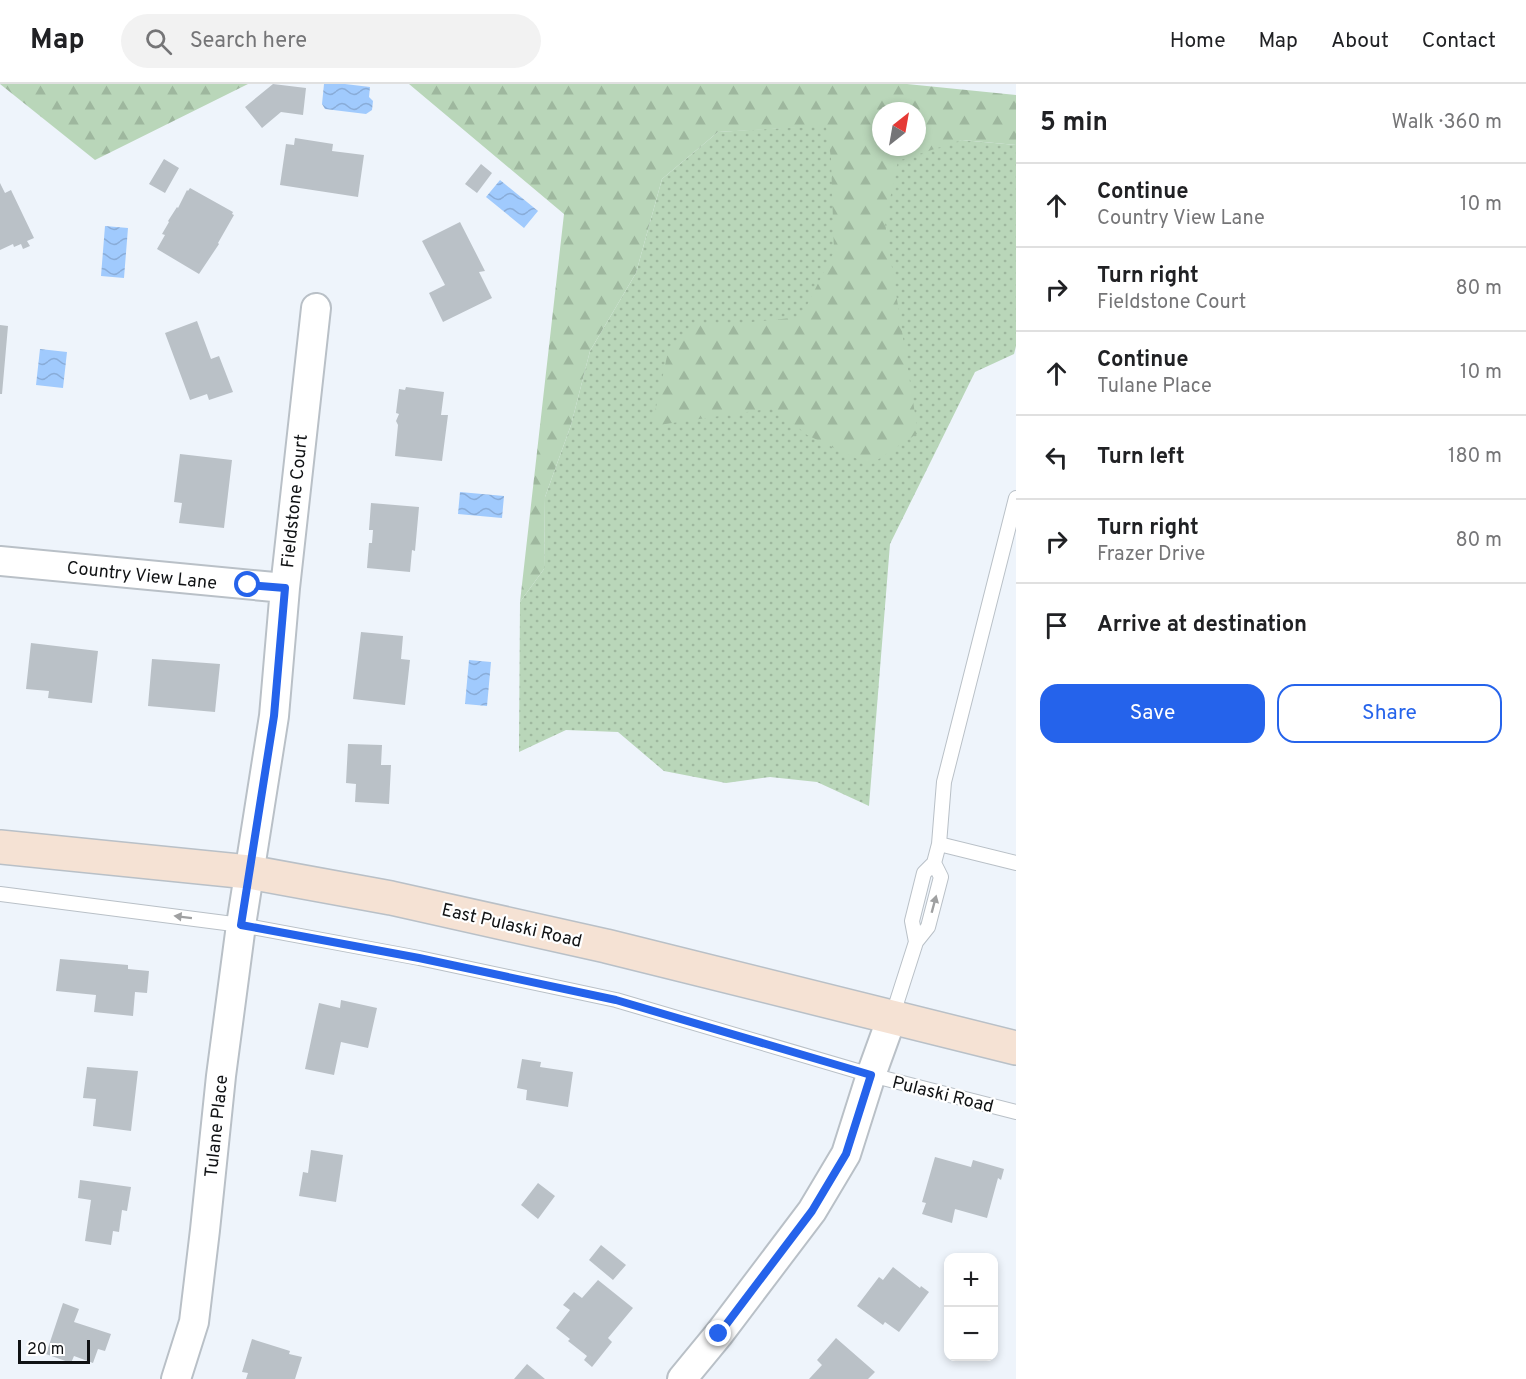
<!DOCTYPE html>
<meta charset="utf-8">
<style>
body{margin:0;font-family:Overpass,sans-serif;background:#f2f2f2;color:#202124}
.controls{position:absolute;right:18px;bottom:18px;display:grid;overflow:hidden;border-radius:12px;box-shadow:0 3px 9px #0003}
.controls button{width:54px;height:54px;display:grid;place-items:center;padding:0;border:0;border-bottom:2px solid #e0e0e0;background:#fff;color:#202124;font:30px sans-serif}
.compass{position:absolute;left:872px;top:18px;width:54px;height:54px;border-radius:50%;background:#fff;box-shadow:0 3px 9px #0003;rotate:31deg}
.scale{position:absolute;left:18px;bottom:15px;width:72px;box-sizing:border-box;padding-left:6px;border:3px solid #101214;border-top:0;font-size:16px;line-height:21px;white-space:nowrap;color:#101214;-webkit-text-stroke:4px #fff;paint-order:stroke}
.stop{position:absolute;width:18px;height:18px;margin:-14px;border:4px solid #2563eb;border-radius:50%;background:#fff}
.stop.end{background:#2563eb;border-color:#fff;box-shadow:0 2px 6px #0008}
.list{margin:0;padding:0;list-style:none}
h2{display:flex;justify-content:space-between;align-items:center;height:78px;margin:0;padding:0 24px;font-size:26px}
h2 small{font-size:20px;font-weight:400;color:#757577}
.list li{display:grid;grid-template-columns:39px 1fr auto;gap:18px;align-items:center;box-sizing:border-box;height:84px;padding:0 24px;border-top:2px solid #e0e0e0}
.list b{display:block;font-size:22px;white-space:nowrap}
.list p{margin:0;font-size:20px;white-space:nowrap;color:#757577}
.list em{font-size:20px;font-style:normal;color:#757577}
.actions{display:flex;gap:12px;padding:18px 24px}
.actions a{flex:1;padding:14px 0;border:2px solid #2563eb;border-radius:18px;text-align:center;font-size:21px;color:#2563eb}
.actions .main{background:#2563eb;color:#fff}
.icon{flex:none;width:33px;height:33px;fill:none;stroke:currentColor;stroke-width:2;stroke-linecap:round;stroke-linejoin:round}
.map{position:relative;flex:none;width:1016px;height:1295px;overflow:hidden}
header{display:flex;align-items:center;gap:36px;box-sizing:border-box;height:84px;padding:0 30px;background:#fff;border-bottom:2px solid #e0e0e0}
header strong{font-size:28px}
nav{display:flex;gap:33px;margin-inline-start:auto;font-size:21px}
.search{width:420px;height:54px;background:#f2f2f2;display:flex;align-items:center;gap:15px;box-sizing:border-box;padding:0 21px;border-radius:33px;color:#757577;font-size:22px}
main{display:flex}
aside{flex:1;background:#fff}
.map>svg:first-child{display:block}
.green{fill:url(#green-dots)}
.forest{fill:url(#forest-firs);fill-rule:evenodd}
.water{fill:url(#water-waves)}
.building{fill:#bac1c7}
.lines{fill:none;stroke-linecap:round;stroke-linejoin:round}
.lane-casing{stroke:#b9c0c7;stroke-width:16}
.street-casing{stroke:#b9c0c7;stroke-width:32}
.secondary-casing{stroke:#b9c0c7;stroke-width:36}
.lane{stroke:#fff;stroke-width:14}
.street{stroke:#fff;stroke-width:28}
.secondary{stroke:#f5e2d4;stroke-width:33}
.oneway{fill:#9fa0a1}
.route{stroke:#2563eb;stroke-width:8}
.labels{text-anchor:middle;stroke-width:4.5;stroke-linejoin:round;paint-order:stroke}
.street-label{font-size:18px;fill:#101214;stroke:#fff}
</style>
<header>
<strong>Map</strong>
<div class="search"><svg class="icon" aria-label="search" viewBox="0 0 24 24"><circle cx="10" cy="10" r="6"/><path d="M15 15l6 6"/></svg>Search here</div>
<nav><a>Home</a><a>Map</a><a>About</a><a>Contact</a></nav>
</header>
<main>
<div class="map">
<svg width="1016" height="1295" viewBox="0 0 1016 1295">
<defs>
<pattern id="green-dots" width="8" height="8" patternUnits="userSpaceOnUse" patternTransform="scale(1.5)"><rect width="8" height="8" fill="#b9d6b9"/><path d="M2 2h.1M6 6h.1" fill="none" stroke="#9eb79e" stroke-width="1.8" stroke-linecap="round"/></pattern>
<pattern id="forest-firs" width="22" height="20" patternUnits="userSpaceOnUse" patternTransform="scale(1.5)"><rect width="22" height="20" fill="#b9d6b9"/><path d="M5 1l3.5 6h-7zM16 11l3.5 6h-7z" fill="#9eb79e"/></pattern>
<pattern id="water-waves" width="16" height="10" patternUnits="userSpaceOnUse" patternTransform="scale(1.5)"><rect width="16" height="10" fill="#a0cafd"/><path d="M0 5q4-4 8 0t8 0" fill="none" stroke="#89acd8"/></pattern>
</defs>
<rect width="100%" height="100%" fill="#eef4fb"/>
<path class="green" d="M826,41L881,63H917L962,56L1016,61V262L1014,270L975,288L890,460L869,722L817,698L770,693L726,699L664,687L618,648L566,646L519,668L520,518L544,485L545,413L571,341L590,267L636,189L662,95L718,48Z"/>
<path class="forest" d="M0,0H248L95,76Z
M409,0H907L1016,11V61L962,56L898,77L885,139L918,349L870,381L807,351L775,324L652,342L669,263L695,241L733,240L801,233L834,168L831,74L826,42L718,48L662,95L636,189L590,267L571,341L545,413L544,485L520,518L564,130ZM881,27H917V63H881Z"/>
<path class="water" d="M324,0H345L370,3L369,13L373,17L372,26L366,30L325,25L322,20Z
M500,96L538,127L524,144L486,113Z
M105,142L128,144L124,194L101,192Z
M40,265L67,268L63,304L36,301Z
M460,408L504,412L502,434L458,430Z
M469,576L491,578L487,622L465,620Z"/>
<path class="building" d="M273,0L306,4L303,31L281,28L262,44L245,23Z
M295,54L333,60L332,67L364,71L358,113L280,101L286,60L294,61Z
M164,75L179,84L165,109L149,100Z
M481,80L492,89L477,109L465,100Z
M0,99L5,109L11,106L34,154L27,157L30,162L23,165L21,160L14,163L13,160L0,166Z
M190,104L233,128L232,130L234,131L218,159L219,160L199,190L157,165L165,151L162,150L169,138L168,137L177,123L178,124L187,106L188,107Z
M460,138L485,187L479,188L492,214L443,238L429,209L445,201L422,157Z
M197,237L211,275L219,272L233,308L209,316L207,310L190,316L165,249Z
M0,241L8,242L2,310H0Z
M406,303L444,308L441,331H448L442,377L395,372L398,341L396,337L399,330L396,329L399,305L405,306Z
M180,370L232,376L224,444L179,439L182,419L174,418Z
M371,419L419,423L415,467L412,466L410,488L367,484L369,459H372L373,446H369Z
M361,548L403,552L401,575L410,576L405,621L353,615Z
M31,559L98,567L92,619L48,614L49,607L26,605Z
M152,575L220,580L215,628L148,622Z
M348,660L382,661L381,681H391L389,720L355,718L356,700L346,699Z
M60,875L128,881V885L149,887L147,909L135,908L133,932L94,928L96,911L56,907Z
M341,916L377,924L368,964L341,958L334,991L305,985L319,919L340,924Z
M522,975L541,978L540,983L573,988L568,1023L526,1016L527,1006L517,1004Z
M87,983L138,987L131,1047L93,1042L96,1015L83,1014Z
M311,1066L343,1071L336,1118L299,1112L303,1088L308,1089Z
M935,1073L971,1083L973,1076L1004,1085L1001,1096L998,1094L987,1134L955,1125L952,1139L922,1130L926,1119L922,1118Z
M80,1096L131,1103L127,1127L122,1126L119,1148L113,1147L111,1161L85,1157L91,1116L78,1114Z
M538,1099L555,1112L538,1135L521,1121Z
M601,1161L626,1181L613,1196L589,1176Z
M893,1183L920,1204L921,1202L929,1208L899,1248L885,1238L883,1241L857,1222L879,1193L883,1196Z
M598,1196L633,1224L608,1254L612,1258L592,1283L584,1276L587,1272L568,1257L570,1255L556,1244L570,1226L563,1221L574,1208L582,1214Z
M63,1219L79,1225L74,1238L111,1250L105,1267L98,1265L93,1279L74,1272L71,1279L46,1270Z
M836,1254L875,1288L868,1295H809L822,1281L817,1276Z
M252,1255L290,1267L289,1270L302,1273L295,1295H246L248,1289L242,1288Z
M527,1280L545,1295H514Z"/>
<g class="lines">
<defs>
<path id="lane" d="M939,760L1016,779
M0,810L241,841L419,874L616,916L871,991L1016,1028
M916,858L912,837L924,789L934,779L939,760L944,698L1016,414
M892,933L916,858L928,843L941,793L934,779"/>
<path id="street" d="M0,477L285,504
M176,1295L194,1238L205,1146L221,992L241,841L274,632L285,504L316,224
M682,1295L719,1250L812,1127L846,1070L871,991L892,933"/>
<path id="secondary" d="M0,763L249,788L391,814L606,862L1016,964"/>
</defs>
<use href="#lane" class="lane-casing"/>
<use href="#street" class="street-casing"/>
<use href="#secondary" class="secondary-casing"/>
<use href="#lane" class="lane"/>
<use href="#street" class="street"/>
<use href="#secondary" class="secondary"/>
</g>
<defs><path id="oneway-solid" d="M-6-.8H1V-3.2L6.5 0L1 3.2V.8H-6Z" transform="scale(1.5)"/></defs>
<g class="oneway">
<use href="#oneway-solid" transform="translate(934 820) rotate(-75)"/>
<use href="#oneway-solid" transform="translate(183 833) rotate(-173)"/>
</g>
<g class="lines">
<path class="route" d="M248,501L285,504L274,632L241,841L419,874L616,916L871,991L846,1070L812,1127L719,1250"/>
</g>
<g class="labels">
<g class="street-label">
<text transform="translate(294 417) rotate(-84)" y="6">Fieldstone Court</text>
<text transform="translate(142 491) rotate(6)" y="6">Country View Lane</text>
<text transform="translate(512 841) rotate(13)" y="6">East Pulaski Road</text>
<text transform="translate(943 1010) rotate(14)" y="6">Pulaski Road</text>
<text transform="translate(216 1042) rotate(-84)" y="6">Tulane Place</text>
</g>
</g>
</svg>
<div class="controls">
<button>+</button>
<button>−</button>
</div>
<svg class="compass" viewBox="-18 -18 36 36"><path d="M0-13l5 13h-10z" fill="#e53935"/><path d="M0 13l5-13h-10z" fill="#757577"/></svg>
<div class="scale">20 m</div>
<div class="stop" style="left:248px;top:501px"></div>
<div class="stop end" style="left:719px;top:1250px"></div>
</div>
<aside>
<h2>5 min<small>Walk · 360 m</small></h2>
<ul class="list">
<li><svg class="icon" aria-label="ahead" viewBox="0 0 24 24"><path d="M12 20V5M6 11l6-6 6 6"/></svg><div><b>Continue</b><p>Country View Lane</p></div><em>10 m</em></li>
<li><svg class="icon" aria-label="right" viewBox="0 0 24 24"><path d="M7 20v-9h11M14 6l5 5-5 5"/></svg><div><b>Turn right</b><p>Fieldstone Court</p></div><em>80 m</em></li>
<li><svg class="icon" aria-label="ahead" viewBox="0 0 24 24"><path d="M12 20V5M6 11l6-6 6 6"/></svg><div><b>Continue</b><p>Tulane Place</p></div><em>10 m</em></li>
<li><svg class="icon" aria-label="left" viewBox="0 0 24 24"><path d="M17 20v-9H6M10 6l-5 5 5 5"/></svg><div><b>Turn left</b></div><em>180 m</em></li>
<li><svg class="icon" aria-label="right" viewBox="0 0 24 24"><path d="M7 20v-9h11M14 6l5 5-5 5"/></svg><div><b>Turn right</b><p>Frazer Drive</p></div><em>80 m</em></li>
<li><svg class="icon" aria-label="arrive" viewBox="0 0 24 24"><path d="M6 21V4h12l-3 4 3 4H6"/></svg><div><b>Arrive at destination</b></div></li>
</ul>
<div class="actions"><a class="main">Save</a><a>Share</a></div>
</aside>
</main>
